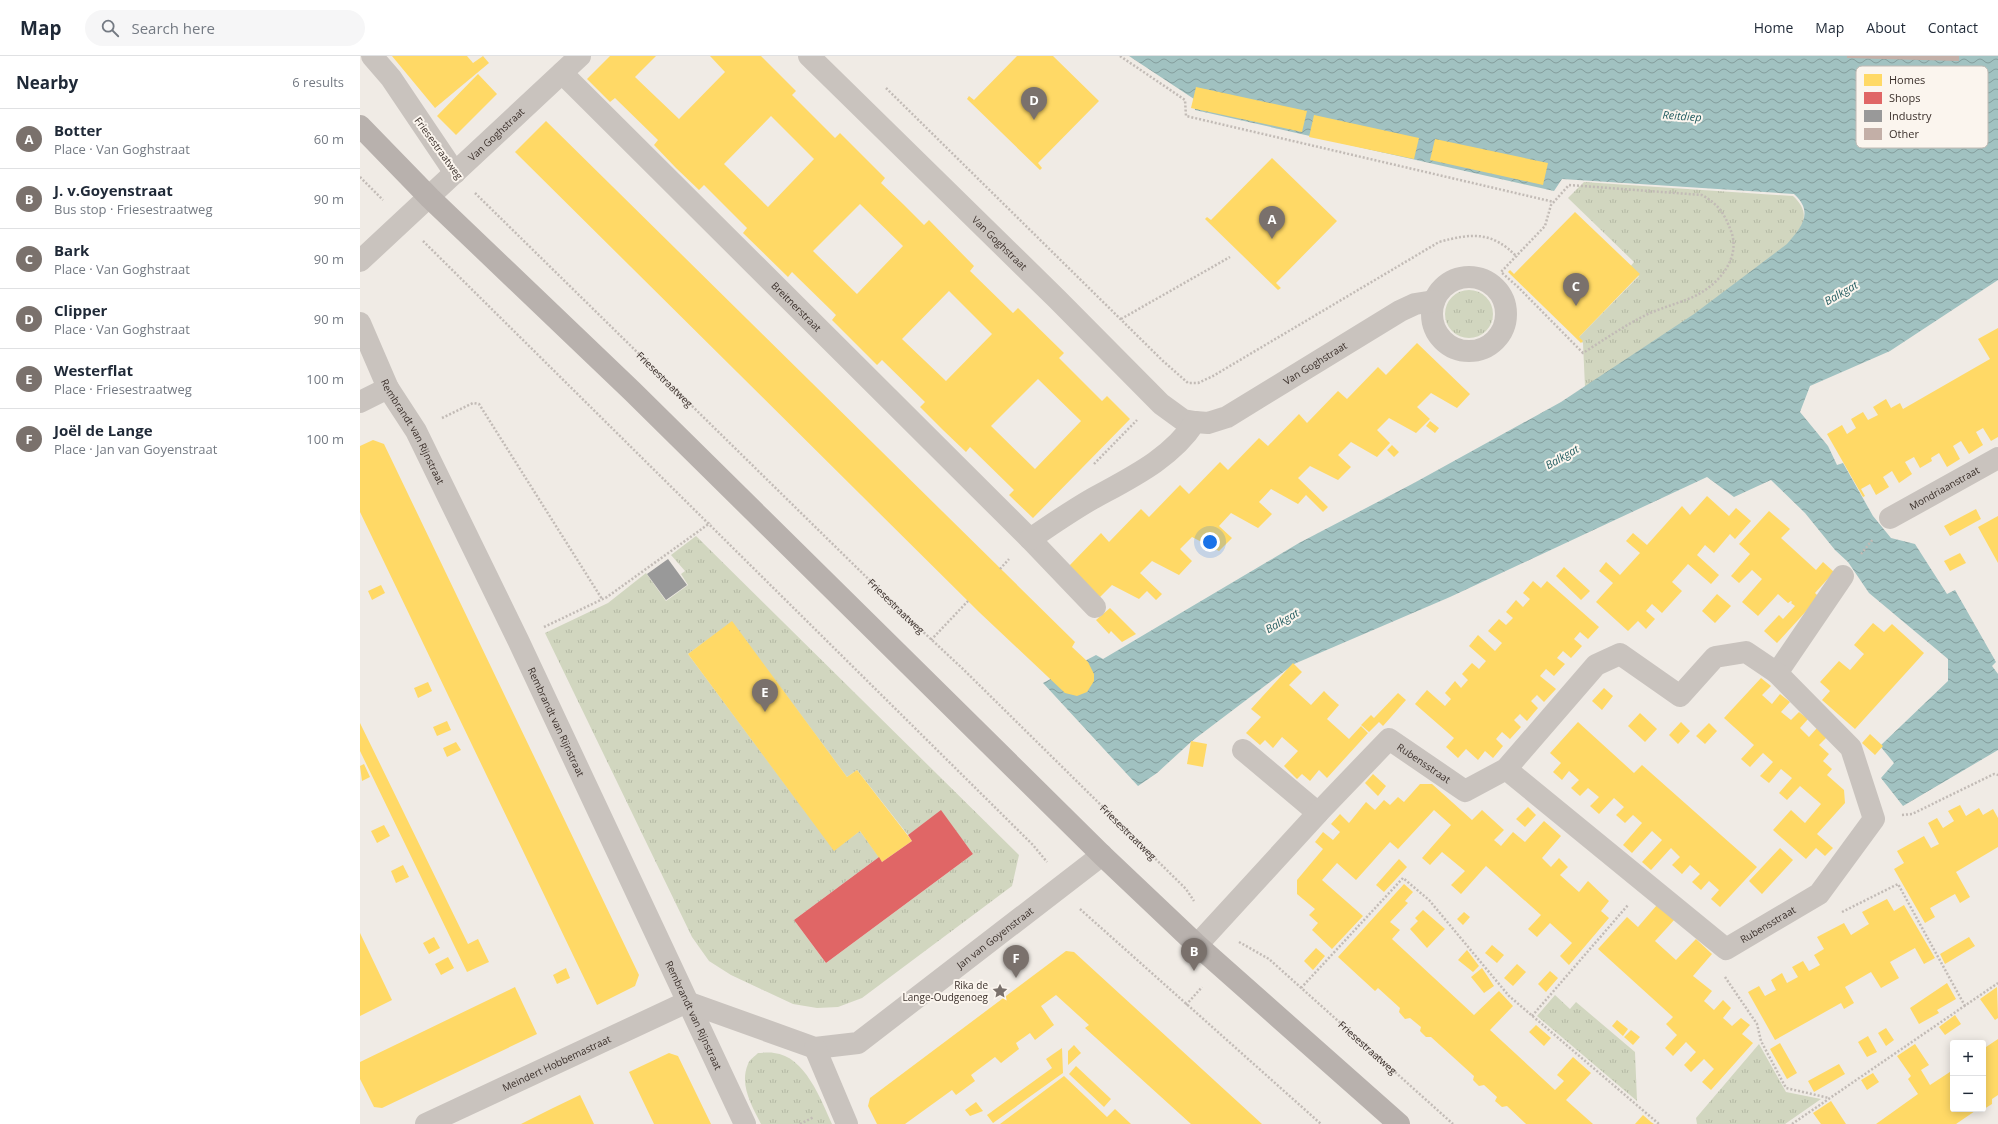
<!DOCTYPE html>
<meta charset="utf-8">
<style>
body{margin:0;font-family:"Open Sans",sans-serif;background:#f6f6f7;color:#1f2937}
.controls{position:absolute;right:12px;bottom:12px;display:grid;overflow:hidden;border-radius:4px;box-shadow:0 2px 10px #0003}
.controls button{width:36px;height:36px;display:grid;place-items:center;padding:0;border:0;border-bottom:1px solid #e0e1e3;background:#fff;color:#1f2937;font:20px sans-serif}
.you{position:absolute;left:850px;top:486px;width:14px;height:14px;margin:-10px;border:3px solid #fff;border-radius:50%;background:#1a73e8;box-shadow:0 0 0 6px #1a73e833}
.badge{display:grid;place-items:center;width:26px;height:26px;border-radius:50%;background:#7a716c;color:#fff;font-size:13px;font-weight:700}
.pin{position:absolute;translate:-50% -33px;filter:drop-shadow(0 1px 2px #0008)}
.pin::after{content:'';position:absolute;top:21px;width:14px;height:12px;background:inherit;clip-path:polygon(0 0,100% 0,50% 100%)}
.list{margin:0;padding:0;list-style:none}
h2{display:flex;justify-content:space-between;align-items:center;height:52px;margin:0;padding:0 16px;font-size:17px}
h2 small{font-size:13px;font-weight:400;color:#747a83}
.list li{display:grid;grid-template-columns:26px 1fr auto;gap:12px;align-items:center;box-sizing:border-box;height:60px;padding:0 16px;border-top:1px solid #e0e1e3}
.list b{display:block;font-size:15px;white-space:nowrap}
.list p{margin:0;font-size:13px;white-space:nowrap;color:#747a83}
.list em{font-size:13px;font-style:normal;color:#747a83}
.icon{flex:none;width:22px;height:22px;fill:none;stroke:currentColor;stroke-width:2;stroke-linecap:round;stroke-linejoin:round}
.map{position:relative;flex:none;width:1638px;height:1068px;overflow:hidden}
header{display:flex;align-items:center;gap:24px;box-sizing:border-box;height:56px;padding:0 20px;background:#fff;border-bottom:1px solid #e0e1e3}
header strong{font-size:19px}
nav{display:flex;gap:22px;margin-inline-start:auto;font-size:14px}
.search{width:280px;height:36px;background:#f6f6f7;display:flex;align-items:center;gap:10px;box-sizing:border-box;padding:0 14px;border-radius:22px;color:#747a83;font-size:15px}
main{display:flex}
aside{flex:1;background:#fff}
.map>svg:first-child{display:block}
.grass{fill:url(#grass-tufts);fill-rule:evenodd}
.water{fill:url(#water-waves)}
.homes{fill:#ffd966;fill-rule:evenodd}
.shops{fill:#e06666}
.industry{fill:#999}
.building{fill:#c3afa7}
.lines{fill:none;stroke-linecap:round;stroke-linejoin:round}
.path{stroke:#c2bbb6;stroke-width:2.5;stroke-dasharray:2 2;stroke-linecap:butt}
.minor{stroke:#c9c3be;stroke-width:22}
.major{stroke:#b8b1ad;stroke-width:22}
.labels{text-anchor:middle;stroke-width:4;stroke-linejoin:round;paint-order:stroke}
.street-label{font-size:10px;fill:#3b302b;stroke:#fbf5ee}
.poi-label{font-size:10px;fill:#3b302b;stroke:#fbf5ee;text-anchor:end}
.water-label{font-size:11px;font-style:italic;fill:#1f5a5e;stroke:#fbf5ee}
.key{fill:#fbf5ee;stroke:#c1bab4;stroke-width:1}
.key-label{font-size:11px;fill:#3b302b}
</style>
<header>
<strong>Map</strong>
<div class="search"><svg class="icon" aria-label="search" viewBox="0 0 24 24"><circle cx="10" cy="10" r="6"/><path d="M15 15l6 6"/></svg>Search here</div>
<nav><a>Home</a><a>Map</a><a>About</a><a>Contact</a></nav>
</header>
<main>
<aside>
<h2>Nearby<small>6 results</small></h2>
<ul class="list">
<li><span class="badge">A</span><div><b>Botter</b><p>Place · Van Goghstraat</p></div><em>60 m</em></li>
<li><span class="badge">B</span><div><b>J. v.Goyenstraat</b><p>Bus stop · Friesestraatweg</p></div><em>90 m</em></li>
<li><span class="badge">C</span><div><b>Bark</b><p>Place · Van Goghstraat</p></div><em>90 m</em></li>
<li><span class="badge">D</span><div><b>Clipper</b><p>Place · Van Goghstraat</p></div><em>90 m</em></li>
<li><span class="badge">E</span><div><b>Westerflat</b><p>Place · Friesestraatweg</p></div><em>100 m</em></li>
<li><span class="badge">F</span><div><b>Joël de Lange</b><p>Place · Jan van Goyenstraat</p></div><em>100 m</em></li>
</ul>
</aside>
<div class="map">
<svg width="1638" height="1068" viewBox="0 0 1638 1068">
<defs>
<pattern id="grass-tufts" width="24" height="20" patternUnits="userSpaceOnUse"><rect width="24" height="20" fill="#d1d6bf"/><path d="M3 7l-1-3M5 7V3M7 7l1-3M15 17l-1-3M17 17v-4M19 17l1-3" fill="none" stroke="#b4b8a4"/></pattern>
<pattern id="water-waves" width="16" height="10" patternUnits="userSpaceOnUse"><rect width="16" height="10" fill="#a1c2c1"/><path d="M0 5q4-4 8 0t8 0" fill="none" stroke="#849e9d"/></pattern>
</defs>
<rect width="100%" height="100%" fill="#f0ebe5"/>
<path class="grass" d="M1224,126L1433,140C1453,158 1442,173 1427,189L1333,260L1225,331L1223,287L1218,282L1279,220L1270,211L1274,206L1208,142Z
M1085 258a24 24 0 1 1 48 0a24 24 0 1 1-48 0Z
M336,480L659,799L652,830L502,942L478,951L457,952L433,948L371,919L349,905L332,881L185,577L248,547L286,517L306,545L328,529L321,518L325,515L311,499ZM372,566L487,721L497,714L548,779L581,755L613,798L466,907L434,864L519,801L500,775L474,794L328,598Z
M1195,939L1210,953L1216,946L1275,996L1277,1045L1177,960Z
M1399,988L1426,1036L1461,1043L1425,1068H1337L1336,1062Z
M398,997C403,997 409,996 414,997C445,1000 461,1044 472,1068H401C392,1050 379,1029 388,1008C389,1004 395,1000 398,997Z"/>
<path class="water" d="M769,0H1638V224L1530,295L1450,330L1440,356L1468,390L1477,409L1483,407L1513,460L1531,482L1555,488L1587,538L1595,534L1636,606L1632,610L1638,618V694L1543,750L1521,722L1534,707L1520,690L1588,625V603L1509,537L1488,506L1475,494L1445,457L1411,424L1374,441L1347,421L1090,541L934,608L832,685L797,717L778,730L683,627L736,599L743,603L939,487L1054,427L1201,346L1334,258L1427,188C1442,171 1454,156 1434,138L1202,123L1194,135L835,54L834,43Z"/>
<path class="homes" d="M32,0H107L113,7L123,0L129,7L75,52Z
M250,0H296L275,21L319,63L365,16L350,0H401L436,35L432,39L475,82L480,77L525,122L521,127L543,148L564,169L569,164L614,210L610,215L653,257L658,252L704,297L699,302L742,345L747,340L770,363L673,462L649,439L654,434L610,391L606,396L583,374L560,351L565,346L522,304L517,309L472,264L476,259L432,216L428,221L383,177L387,172L344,129L339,134L316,112L294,89L298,84L255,42L250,46L227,23ZM411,60L454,103L408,151L364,108ZM500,148L543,190L497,238L453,195ZM589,235L632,278L586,325L542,283ZM678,323L721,365L675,413L631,370Z
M657,0H693L739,45L678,107L682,112L680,114L607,43L609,40L614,44Z
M118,18L137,38L96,79L77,60Z
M836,31L947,55L942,76L831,52Z
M954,59L1059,82L1054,103L949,81Z
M186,65L715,586L712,591L728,606L734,618V625L727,636L717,640L705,637L619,556L155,96Z
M1075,83L1188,107L1183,129L1070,104Z
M912,102L977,165L916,227L921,232L918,234L845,163L847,161L851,164Z
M1215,156L1280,218L1219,281L1223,285L1221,287L1148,216L1150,214L1154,218Z
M1638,272V381L1631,385L1623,372L1616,376L1623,389L1609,398L1601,385L1593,390L1600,403L1587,411L1579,397L1571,402L1572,405L1560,412L1554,401L1545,406L1552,418L1539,427L1532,415L1523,421L1529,431L1516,439L1510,428L1501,433L1505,440L1503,441L1467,378L1482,369L1487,378L1496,372L1491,363L1503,356L1508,364L1518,359L1513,351L1526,343L1531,352L1540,347L1543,353L1630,303L1618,283Z
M1057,287L1110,338L1097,352L1071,337L1057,351L1070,363L1056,377L1029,362L1017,374L1030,387L1017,401L991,386L978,399L991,411L978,424L950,410L938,422L968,451L963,456L946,439L938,448L911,433L899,446L912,458L898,472L871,457L859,470L872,482L859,495L832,481L820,493L832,505L819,519L792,505L780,517L802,538L796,544L787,535L779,543L752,529L740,541L709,510L741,477L749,486L781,453L789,461L820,429L829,438L860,406L868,414L899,382L908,390L939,358L947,367L978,335L987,343L1018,311L1026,319Z
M1070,365L1079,372L1075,377L1066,370Z
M13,384L24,388L279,919L275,930L237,949L0,456V390Z
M1032,389L1039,396L1034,401L1027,394Z
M1347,440L1369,460L1376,452L1391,465L1375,483L1370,478L1354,497L1345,489L1337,499L1359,519L1351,528L1328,508L1312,526L1322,535L1302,557L1292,548L1286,555L1295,563L1286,573L1278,565L1268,575L1236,546L1253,527L1239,515L1246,506L1260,519L1280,497L1266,485L1273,477L1287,489L1322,450L1330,459Z
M1616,453L1621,463L1590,480L1584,470Z
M1409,455L1430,473L1421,482L1456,514L1463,506L1474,516L1455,537L1459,541L1417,587L1404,575L1419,559L1423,563L1435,550L1431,547L1432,546L1431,545L1428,547L1418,538L1398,560L1382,546L1402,523L1392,514L1379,527L1371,520L1390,498L1379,488Z
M1638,460V507L1618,471Z
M1600,497L1606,507L1590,515L1584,505Z
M1204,511L1230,535L1221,544L1196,520Z
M1173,525L1181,532L1187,525L1239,571L1228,583L1220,576L1214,583L1222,590L1211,602L1203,595L1197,602L1205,608L1194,620L1186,613L1180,620L1196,633L1184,646L1177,639L1171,645L1178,652L1167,665L1160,658L1154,664L1161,671L1150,683L1142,676L1136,683L1143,690L1133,702L1125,695L1118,704L1106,693L1098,702L1086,691L1094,682L1055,648L1067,634L1085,650L1091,643L1085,637L1095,625L1101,632L1108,624L1102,618L1112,607L1119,613L1126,605L1109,590L1118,579L1135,595L1142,587L1128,575L1139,563L1146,569L1153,562L1146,556L1156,544L1163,551L1170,543L1163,537Z
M21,529L25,537L12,544L8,535Z
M1357,538L1371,550L1355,567L1342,555Z
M750,552L776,578L762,586L751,575L749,578L736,564Z
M372,565L487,721L497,714L552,785L522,806L500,775L474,795L328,598Z
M1513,567L1524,576L1532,568L1564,597L1495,673L1462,644L1470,635L1460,626L1479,605L1490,614L1504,598L1494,589Z
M933,607L942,616L929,629L951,649L964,635L971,642L979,649L967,663L989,683L1001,670L1008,677L967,722L959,714L950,725L942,718L937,723L924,710L938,695L922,681L913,692L905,684L900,689L886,677L901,661L891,653Z
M1401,622L1411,630L1402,639L1412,648L1420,638L1430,646L1421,656L1431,664L1439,656L1448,663L1440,672L1449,681L1457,672L1467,681L1459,689L1469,698L1463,705L1472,713L1467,719L1484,734L1485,747L1457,778L1473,792L1465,800L1456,792L1446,803L1413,774L1431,754L1445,767L1461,748L1440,730L1427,744L1419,737L1432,722L1421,713L1409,727L1400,720L1413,706L1403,697L1390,711L1381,703L1394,689L1364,662Z
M68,626L72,635L58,642L54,632Z
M1244,632L1253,640L1242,654L1232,645Z
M1038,637L1046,644L1023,670L1019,666L1009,676L1001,669L1011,659L1014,662Z
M1280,657L1297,673L1285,686L1268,670Z
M87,665L91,674L77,680L73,671Z
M1218,666L1274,717L1282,709L1397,811L1360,851L1351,843L1359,834L1349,825L1341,834L1332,826L1340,818L1330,809L1322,818L1312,809L1320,801L1311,792L1291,814L1282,806L1302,784L1292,775L1272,797L1263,789L1282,767L1273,759L1265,767L1256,759L1264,751L1254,742L1239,758L1230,750L1239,741L1228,732L1220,740L1211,732L1219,724L1209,715L1202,724L1193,716L1201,707L1190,697Z
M1321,666L1330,675L1318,688L1309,679Z
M0,667L108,888L118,883L129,906L107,916L0,695Z
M1349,667L1357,675L1345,688L1336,680Z
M1510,678L1523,690L1515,699L1502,687Z
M831,685L847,688L843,711L827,708Z
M96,686L101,694L87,701L83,692Z
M4,708L10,721L2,725L0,710Z
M1013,718L1026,730L1018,740L1005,727Z
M1060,728H1072L1112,764L1122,754L1144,774L1134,784L1141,790L1153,776L1165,786L1184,765L1201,780L1182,802L1191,811L1199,802L1208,811L1200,819L1219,836L1228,825L1249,845L1241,855L1249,862L1209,909L1200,900L1212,887L1190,867L1177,881L1168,873L1181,859L1126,810L1101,838L1091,829L1105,815L1082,796L1070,809L1062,802L1091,769L1074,754L1038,793L1030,786L996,824L977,807L962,824L1003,860L972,893L952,874L958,867L949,859L955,853L937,838V824L963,793L955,786L963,776L973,784L980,776L971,768L980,758L989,767L1006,746L1015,754L1024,744L1030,749L1038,741L1044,746Z
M1600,749L1606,760L1619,752L1623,759L1633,753L1638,762V791L1596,816L1610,841L1600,847L1595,838L1570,852L1575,861L1565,867L1534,813L1544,807L1537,795L1564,780L1571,792L1579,788L1568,767L1577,762L1583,772L1594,765L1588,755Z
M1168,751L1176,759L1165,771L1156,763Z
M24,769L30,780L17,787L11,775Z
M1420,792L1433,804L1402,838L1389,825Z
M1039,803L1047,811L1024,836L1016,829Z
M43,809L49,821L36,827L31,815Z
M1044,828L1053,836L1045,845L1048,847L1030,866L1040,874L1032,883L1114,959L1139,935L1153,950L1130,974L1195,1034L1204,1025L1197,1019L1213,1001L1231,1017L1206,1044L1233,1068H1166L1147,1050L1142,1051L1135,1045L1137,1041L1124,1029L1119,1030L1113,1024L1114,1020L1071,981H1066L1060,975L1061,971L1050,962L1045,963L1039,956L1040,952L1018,932L1015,935L978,901Z
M1527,843L1534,855L1544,849L1575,902L1564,908L1555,892L1530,906L1539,922L1521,932L1511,916L1485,931L1494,947L1484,953L1481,947L1415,984L1388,936L1399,930L1405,940L1416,934L1411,924L1422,917L1427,927L1438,921L1432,911L1443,905L1449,915L1460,909L1454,899L1464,893L1457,881L1484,867L1491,879L1509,868L1502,856Z
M1297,849L1315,863L1295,885L1316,904L1336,883L1352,898L1333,920L1352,935L1344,945L1354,954L1363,944L1371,952L1363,962L1372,970L1381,962L1390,969L1382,978L1393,987L1351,1034L1342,1026L1354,1013L1344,1003L1331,1016L1324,1009L1336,996L1326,986L1313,1000L1305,992L1317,979L1306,968L1313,961L1238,893L1267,861L1278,871Z
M1063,854L1085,873L1067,892L1050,873L1058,865L1055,862Z
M1104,856L1110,861L1103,869L1097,863Z
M0,877L32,944L0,960Z
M74,881L80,892L69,898L63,887Z
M1609,881L1615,890L1585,908L1580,898Z
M1132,889L1144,899L1137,907L1125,897Z
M956,892L965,900L953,914L944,905Z
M1107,894L1119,910L1113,916L1098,904Z
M706,895L714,896L902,1068H831L725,972L729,969L696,939L681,950L694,969L675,984L670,977L656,987L659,993L641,1007L635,1001L611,1019L615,1025L596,1039L592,1034L545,1068H517L508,1050L510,1042Z
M88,901L94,912L81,919L75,908Z
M1157,908L1166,916L1153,930L1144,922Z
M206,912L210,922L197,928L193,919Z
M1122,912L1134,930L1124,937L1111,921Z
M1190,915L1198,922L1186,936L1178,928Z
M1587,927L1596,943L1577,954L1579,957L1559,968L1550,952Z
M155,931L177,978L22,1052L14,1051L0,1023V1006Z
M1637,931L1638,962L1635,964L1620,943Z
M1595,959L1601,968L1585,979L1579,971Z
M1257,964L1268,973L1263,980L1252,970Z
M1176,969L1191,982L1184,990L1169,976Z
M1526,972L1534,984L1526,990L1518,977Z
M1271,974L1280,981L1273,989L1264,981Z
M1508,980L1517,996L1507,1001L1498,986Z
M1638,983V1039L1632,1043V1048L1624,1053L1623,1052V993Z
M1420,987L1437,1017L1427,1023L1410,993Z
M1555,988L1569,1009L1561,1014L1570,1029L1593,1014V1053H1618L1596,1068H1516L1558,1038L1548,1023L1551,1020L1537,1000Z
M714,989L721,997L708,1009V995Z
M702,992L703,1017L633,1067L627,1059L692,1012L686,1003Z
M309,997L318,1000L351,1068H294L269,1016Z
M1479,1008L1485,1018L1454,1036L1448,1025Z
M716,1010L751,1043L744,1051L709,1018Z
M1513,1017L1519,1026L1507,1034L1501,1024Z
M704,1020L747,1061L755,1053L771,1068H640Z
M220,1039L234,1068H161L193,1052Z
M1471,1045L1486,1068H1461L1453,1057Z
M616,1046L623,1055L610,1060L605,1054Z
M1283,1059L1291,1066L1294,1068H1275Z"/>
<path class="shops" d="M581,754L613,798L466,907L434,864L519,801L522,806L552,785L548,779Z"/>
<path class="industry" d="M308,503L327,529L306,544L287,518Z"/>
<path class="building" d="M1487,0H1599V5L1487,2Z"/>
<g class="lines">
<g class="path">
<path d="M760,0L825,44L826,60L1194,146"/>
<path d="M526,32L803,305L828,327H838L853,320L1079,186C1112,177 1132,175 1157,201"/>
<path d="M0,121L23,144"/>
<path d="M1209,129L1342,139C1359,149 1364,157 1371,175C1381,201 1360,227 1337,239C1319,248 1298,252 1280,262C1261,272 1242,285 1223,297L1158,231L1141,216L1185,170L1191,149Z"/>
<path id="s1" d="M115,137L544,558L603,613L826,833L834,845"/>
<path d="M63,185L673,789L687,806"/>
<path d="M761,263L870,201"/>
<path d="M82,362L113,347L119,348L242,543"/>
<path d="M734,408L777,364"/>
<path d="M1501,498L1513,483"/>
<path d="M640,513L649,503"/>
<path d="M184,571L247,541L350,467"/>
<path d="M571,584L608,545"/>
<path d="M1542,759L1552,758L1634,718L1638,719"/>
<path d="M720,853L961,1068"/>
<path d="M1482,856L1538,828L1605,950"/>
<path id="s2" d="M879,886L909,903L1093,1068"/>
<path d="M1365,921L1397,968L1401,985L1426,1032L1469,1042"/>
<path d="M941,932L1043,822L1069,844L1149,940L1299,1068"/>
<path d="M826,949L842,931"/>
<path d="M1172,960L1268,849"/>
<path d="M440,1068L454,1061"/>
<path d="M1432,1068L1638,927"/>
</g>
<g class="minor">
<path d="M12,0L31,22L95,117"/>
<path id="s3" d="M449,0L697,243L801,348L823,364L835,366"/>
<path id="s4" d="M202,17L670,483L735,551"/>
<path id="s5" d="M0,205L220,0"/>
<circle cx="1109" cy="258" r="37"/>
<path id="s6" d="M0,267L28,332L56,375L158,584L385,1068"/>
<path d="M0,346L28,332"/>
<path id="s7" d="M1530,462L1638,402"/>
<path id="s8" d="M670,483C691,469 711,455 732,443C770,422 811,403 835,366L848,367L867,361L1040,255L1055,248L1074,245"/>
<path d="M1417,617L1483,520"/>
<path d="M883,694L958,757"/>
<path id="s9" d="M837,889L958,757L1029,683L1105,735L1146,713L1366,893L1459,838L1514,763L1491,692L1417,617L1386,596L1355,601L1320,640L1260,598L1236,609L1146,713"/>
<path id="s10" d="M327,946L455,992L498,987L742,799"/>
<path d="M455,992L487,1068"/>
<path id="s11" d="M66,1068L327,946"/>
</g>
<path class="major" d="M0,70L70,142L272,335L742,799L837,889L1039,1068"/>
</g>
<defs>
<symbol id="sight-bare" viewBox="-9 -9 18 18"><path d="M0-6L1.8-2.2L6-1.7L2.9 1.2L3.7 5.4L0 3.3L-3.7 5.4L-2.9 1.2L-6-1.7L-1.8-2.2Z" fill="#7a716c" stroke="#fbf5ee" stroke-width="2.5" paint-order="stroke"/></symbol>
</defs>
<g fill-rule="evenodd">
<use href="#sight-bare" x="629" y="924" width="22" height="22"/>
</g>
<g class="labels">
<g class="street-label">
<text dy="4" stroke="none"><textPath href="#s5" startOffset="186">Van Goghstraat</textPath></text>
<text transform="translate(79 92) rotate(54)" y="4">Friesestraatweg</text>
<text dy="4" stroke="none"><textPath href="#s3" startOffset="267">Van Goghstraat</textPath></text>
<text dy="4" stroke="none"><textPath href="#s4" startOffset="331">Breitnerstraat</textPath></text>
<text dy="4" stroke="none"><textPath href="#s8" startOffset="340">Van Goghstraat</textPath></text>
<text dy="4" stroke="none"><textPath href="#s1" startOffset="266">Friesestraatweg</textPath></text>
<text dy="4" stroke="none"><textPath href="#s6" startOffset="121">Rembrandt van Rijnstraat</textPath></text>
<text dy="4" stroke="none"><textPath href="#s7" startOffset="62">Mondriaanstraat</textPath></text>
<text dy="4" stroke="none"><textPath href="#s1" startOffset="590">Friesestraatweg</textPath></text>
<text dy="4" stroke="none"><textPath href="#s6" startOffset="445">Rembrandt van Rijnstraat</textPath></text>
<text dy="4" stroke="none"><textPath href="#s9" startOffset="324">Rubensstraat</textPath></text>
<text dy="4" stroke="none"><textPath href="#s1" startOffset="914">Friesestraatweg</textPath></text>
<text dy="4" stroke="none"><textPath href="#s9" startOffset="753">Rubensstraat</textPath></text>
<text dy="4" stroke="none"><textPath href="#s10" startOffset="352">Jan van Goyenstraat</textPath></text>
<text dy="4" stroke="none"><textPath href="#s6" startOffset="769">Rembrandt van Rijnstraat</textPath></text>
<text dy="4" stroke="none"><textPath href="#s2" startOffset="167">Friesestraatweg</textPath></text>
<text dy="4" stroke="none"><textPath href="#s11" startOffset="144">Meindert Hobbemastraat</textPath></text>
</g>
<g class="poi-label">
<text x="628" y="933">Rika de<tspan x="628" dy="12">Lange-Oudgenoeg</tspan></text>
</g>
<g class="water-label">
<text transform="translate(1322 60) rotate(4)" y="4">Reitdiep</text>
<text transform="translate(1481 237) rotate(-30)" y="4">Balkgat</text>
<text transform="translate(1202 401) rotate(-30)" y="4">Balkgat</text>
<text transform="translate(922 565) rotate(-30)" y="4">Balkgat</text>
</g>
</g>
<rect x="1496" y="10" width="132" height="82" rx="6" class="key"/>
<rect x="1504" y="18" width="18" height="12" fill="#ffd966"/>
<rect x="1504" y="36" width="18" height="12" fill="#e06666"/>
<rect x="1504" y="54" width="18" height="12" fill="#999"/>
<rect x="1504" y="72" width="18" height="12" fill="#c3afa7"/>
<g class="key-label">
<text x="1529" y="28">Homes</text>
<text x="1529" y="46">Shops</text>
<text x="1529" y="64">Industry</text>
<text x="1529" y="82">Other</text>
</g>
</svg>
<div class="controls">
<button>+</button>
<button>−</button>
</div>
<div class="you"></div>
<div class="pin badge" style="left:912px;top:183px">A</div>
<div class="pin badge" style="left:834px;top:915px">B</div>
<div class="pin badge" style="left:1216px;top:250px">C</div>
<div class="pin badge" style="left:674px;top:64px">D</div>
<div class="pin badge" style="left:405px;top:656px">E</div>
<div class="pin badge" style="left:656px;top:922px">F</div>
</div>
</main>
